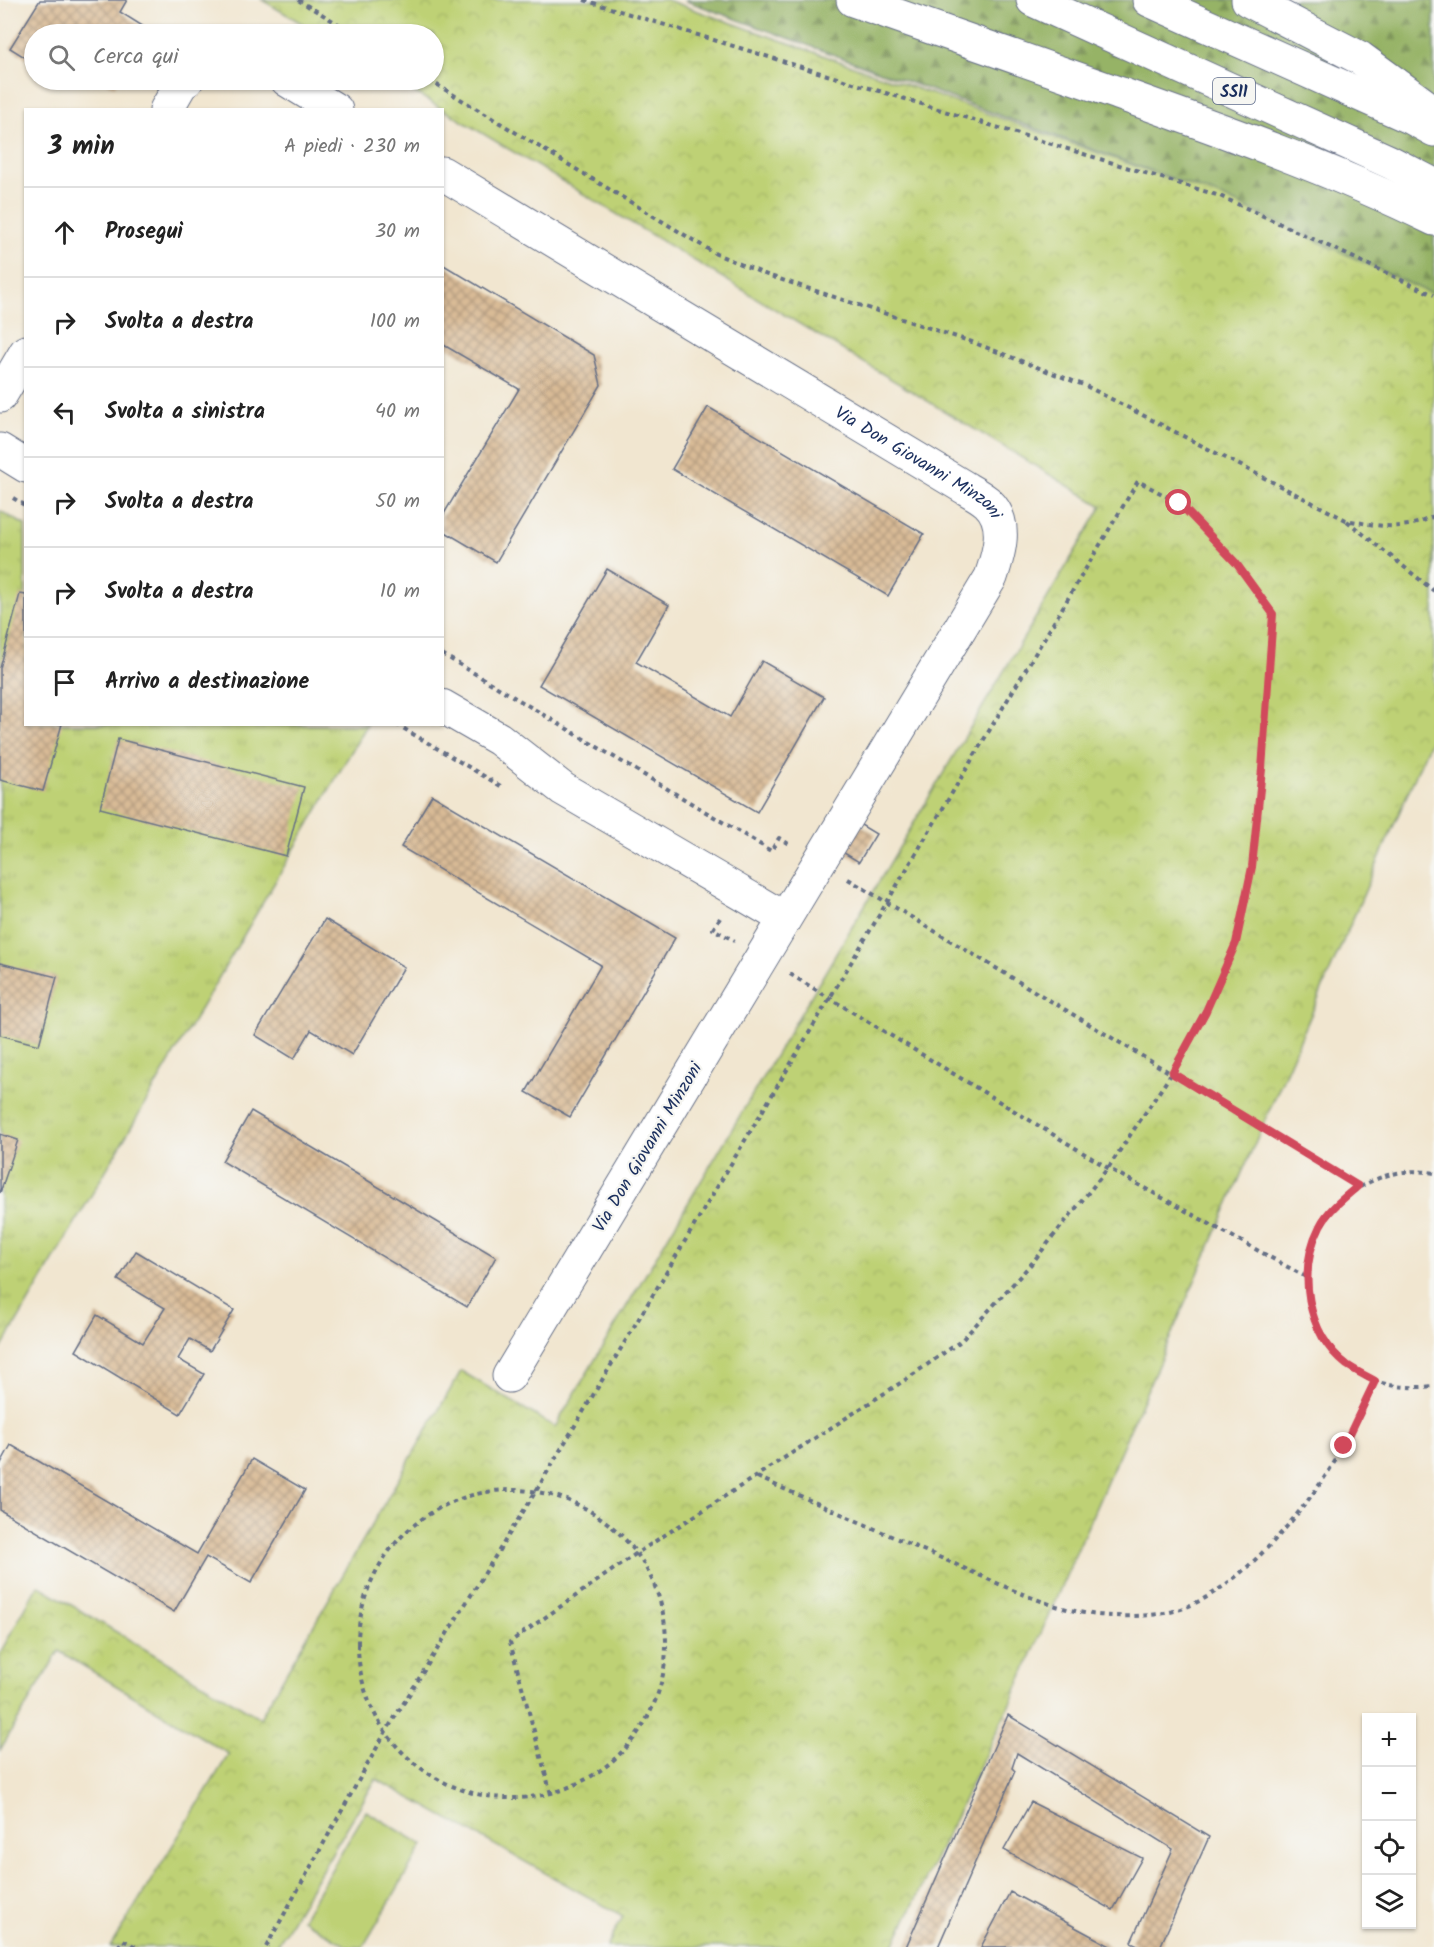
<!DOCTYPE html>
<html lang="it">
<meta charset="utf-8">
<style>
body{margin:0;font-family:Kalam,sans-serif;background:#f2f2f2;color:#222}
.controls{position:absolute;right:18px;bottom:18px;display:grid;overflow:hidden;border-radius:0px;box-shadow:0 2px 4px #0004}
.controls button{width:54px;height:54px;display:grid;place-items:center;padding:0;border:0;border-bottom:2px solid #e0e0e0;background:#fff;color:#222;font:30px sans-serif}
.stop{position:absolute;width:18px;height:18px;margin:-14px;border:4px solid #d1495b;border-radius:50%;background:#fff}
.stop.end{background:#d1495b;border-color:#fff;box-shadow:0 2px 6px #0008}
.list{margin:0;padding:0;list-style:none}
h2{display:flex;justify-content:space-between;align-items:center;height:78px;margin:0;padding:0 24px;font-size:26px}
h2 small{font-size:20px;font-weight:400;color:#767676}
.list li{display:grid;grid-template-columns:39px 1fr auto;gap:18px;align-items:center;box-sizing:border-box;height:90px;padding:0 24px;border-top:2px solid #e0e0e0}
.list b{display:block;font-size:22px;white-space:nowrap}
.list em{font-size:20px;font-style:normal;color:#767676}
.icon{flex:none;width:33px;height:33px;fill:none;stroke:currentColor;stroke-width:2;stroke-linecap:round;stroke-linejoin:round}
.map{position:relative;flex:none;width:1434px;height:1947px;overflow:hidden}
.search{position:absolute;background:#fff;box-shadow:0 2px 4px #0004;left:24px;top:24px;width:420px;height:66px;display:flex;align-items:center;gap:15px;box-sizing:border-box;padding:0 21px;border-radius:33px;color:#767676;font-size:22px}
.panel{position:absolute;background:#fff;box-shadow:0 2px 4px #0004;left:24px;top:108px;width:420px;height:618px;border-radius:0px}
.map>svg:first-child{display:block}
.grass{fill:url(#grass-tufts);stroke:#6c8069;stroke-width:1.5}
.forest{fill:url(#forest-firs);stroke:#587162;stroke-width:1.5}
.park{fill:url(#park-crowns);stroke:#6c8069;stroke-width:1.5}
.pitch{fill:#bed174;stroke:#6c8069;stroke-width:1.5}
.building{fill:url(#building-cross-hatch)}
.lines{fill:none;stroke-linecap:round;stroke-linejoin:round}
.street-casing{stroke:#666f86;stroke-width:35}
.primary-casing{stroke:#666f86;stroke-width:35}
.highway-casing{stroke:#666f86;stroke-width:35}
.path{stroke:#666f86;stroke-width:4;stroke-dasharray:4.5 4.5;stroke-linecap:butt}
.street{stroke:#fff;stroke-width:33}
.primary{stroke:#fff;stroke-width:33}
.highway{stroke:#fff;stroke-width:33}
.route{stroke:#d1495b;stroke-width:8}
.labels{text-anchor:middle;stroke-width:4.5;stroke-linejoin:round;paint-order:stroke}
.shield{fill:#f6f6f2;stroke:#5d6b8a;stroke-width:1.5}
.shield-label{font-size:16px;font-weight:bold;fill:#1b2f5e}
.street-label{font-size:18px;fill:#1b2f5e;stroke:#f6f6f2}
</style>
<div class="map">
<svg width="1434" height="1947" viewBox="0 0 1434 1947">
<defs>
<pattern id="grass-tufts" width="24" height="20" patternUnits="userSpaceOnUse" patternTransform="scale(1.5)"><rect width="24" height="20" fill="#bed174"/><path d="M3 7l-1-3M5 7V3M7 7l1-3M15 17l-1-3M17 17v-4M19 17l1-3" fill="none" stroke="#a3b467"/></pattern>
<pattern id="forest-firs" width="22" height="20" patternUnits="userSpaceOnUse" patternTransform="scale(1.5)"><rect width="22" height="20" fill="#96b366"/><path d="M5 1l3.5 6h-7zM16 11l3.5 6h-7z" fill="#7a9257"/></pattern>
<pattern id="park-crowns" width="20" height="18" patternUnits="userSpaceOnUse" patternTransform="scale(1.5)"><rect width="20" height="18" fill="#bed174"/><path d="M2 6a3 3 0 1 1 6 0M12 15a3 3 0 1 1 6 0" fill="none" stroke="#a3b467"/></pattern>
<pattern id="building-cross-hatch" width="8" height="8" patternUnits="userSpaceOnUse" patternTransform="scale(1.5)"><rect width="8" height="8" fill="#d9bb96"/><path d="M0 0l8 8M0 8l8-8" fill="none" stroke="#af987e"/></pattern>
</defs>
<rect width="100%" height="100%" fill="#f6f6f2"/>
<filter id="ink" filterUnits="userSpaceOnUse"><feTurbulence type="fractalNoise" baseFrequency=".0167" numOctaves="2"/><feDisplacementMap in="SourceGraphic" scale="12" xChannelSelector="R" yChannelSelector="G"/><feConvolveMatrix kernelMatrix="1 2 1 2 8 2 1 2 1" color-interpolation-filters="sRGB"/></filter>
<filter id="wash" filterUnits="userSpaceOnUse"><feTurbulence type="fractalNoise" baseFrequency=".008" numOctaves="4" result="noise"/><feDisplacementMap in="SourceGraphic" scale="24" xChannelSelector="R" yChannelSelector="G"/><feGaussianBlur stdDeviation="1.35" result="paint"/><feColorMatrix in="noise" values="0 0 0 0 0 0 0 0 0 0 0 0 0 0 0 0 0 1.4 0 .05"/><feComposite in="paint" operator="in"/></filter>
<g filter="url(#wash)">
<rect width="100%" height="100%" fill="#f1e6d0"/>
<path class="grass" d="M0,511L25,525L26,724L367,725L0,1351Z"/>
<path class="forest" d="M684,0H1434V295L1220,196Z"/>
<path class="park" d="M262,0H667L1220,196L1434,295V733L1014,1695L893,1947H607L623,1916L376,1779L276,1947H110L229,1754L59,1651L0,1750V1653L38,1585L260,1718L461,1371L555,1427L1102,506L394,80H434V34H320Z"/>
<path class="pitch" d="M366,1811L423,1845L363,1947H348L302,1919Z"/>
<g id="blocks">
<path class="building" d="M40,0H127L120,12L149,30L147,34H34V63L10,48Z
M102,80H119L114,87Z
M442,264L594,355L601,385L496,562L442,530V517L519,389L442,344Z
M708,407L924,534L888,596L672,469Z
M607,569L669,605L636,662L730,717L762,661L824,697L757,812L539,685Z
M20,594L26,595V724H62L43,791L0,780V668Z
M118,739L304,787L286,856L100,808Z
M432,795L675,938L570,1117L526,1092L601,965L401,847Z
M856,822L876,834L859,862L839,850Z
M325,919L404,967L352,1055L311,1030L294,1059L255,1035Z
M0,963L57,977L39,1045L0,1035Z
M251,1111L496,1257L467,1307L222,1161Z
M0,1134L18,1140L0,1193Z
M136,1251L234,1310L210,1351L190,1339L178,1359L204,1374L180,1414L76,1351L97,1315L143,1343L165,1308L118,1280Z
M11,1445L197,1554L252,1459L305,1490L251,1583L206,1557L174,1612L0,1510V1465Z
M1008,1715L1209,1837L1160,1947H1142L1131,1942L1173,1849L1017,1753L1012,1768L1015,1771L938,1947H906Z
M1031,1802L1142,1858L1113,1910L1004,1850Z
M1010,1892L1112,1947H981Z"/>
</g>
</g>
<g filter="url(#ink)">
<use href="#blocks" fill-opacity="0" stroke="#666f86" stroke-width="1.5"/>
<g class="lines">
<defs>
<g id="street">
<path d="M287,80L336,110"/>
<path d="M166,110L181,84L187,80"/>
<path id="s1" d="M442,173L967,489C974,493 981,497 987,502C1009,522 999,553 991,577L509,1376"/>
<path d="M0,396L26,352"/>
<path d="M0,450L26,466"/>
<path d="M442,706L499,739L563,789L784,918"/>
</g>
<path id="primary" d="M853,0C942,31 1030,62 1118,93C1225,131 1332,169 1434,219
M1248,0L1360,58L1434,112"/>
<path id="highway" d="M1033,0L1390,162L1434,185
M1149,0L1412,118L1434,130"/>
</defs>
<use href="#street" class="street-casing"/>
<use href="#primary" class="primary-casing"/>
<use href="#highway" class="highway-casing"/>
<path class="path" d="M298,0L355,34
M584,0L1220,196L1434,295
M429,80L716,254L767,275L972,342L1086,386L1346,520C1378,526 1404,532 1434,516
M13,498L26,506
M1347,521L1434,591
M442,654L771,851L779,838L792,846
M396,724L504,788
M848,879L1358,1186
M720,918L713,929L735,941
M790,974L1108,1168L1306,1277
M1434,1173C1413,1169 1392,1172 1372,1181C1284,1218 1287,1346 1376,1381C1395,1388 1414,1388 1434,1386
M757,1477C821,1505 884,1533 948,1561C989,1579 1031,1601 1075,1611C1102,1618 1147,1618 1174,1611C1239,1594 1312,1503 1344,1446C1355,1425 1365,1403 1375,1381
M358 1644a154 154 0 1 1 308 0a154 154 0 1 1-308 0Z
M118,1947L123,1940L136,1947
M266,1947L385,1733L536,1491L1138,481L1179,503L1236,563L1273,614L1262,769L1252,867L1236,943L1206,1011L1172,1073L1108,1168L1032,1263L961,1341L908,1378L637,1553L510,1642L551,1794"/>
<use href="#street" class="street"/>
<use href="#primary" class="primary"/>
<use href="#highway" class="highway"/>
</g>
</g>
<g class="lines" filter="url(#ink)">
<path class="route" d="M1179,503L1236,563L1273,614L1262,769L1252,867L1236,943L1206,1011L1172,1073L1358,1186C1344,1198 1328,1210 1320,1226C1297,1271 1306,1333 1347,1365C1356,1371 1366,1376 1375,1381L1344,1446"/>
</g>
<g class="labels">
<rect class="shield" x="1213" y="78" width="42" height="26" rx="4.5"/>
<g class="shield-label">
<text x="1234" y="97">SS11</text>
</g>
<g class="street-label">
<text dy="6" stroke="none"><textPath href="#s1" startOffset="558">Via Don Giovanni Minzoni</textPath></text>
<text transform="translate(647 1147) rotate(-59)" y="6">Via Don Giovanni Minzoni</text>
</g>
</g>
</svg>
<div class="controls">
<button>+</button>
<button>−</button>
<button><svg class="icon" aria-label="locate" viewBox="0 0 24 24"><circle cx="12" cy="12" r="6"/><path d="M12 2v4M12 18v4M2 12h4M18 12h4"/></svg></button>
<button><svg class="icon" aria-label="layers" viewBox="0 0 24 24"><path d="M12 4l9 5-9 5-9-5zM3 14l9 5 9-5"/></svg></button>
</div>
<div class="stop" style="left:1179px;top:503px"></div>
<div class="stop end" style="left:1344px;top:1446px"></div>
<div class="search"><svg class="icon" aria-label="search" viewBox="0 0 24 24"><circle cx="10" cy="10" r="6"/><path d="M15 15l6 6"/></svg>Cerca qui</div>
<section class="panel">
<h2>3 min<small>A piedi · 230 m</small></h2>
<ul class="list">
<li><svg class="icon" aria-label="ahead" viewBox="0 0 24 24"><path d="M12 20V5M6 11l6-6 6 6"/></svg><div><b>Prosegui</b></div><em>30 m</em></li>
<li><svg class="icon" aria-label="right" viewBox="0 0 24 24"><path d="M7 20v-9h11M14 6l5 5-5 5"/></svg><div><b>Svolta a destra</b></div><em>100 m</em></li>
<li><svg class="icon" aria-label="left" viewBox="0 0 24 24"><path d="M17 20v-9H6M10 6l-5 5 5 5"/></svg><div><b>Svolta a sinistra</b></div><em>40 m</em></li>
<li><svg class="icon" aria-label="right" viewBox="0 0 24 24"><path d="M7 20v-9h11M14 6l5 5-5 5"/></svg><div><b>Svolta a destra</b></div><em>50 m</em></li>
<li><svg class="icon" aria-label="right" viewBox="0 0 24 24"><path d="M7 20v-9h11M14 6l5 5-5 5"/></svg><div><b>Svolta a destra</b></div><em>10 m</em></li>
<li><svg class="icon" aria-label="arrive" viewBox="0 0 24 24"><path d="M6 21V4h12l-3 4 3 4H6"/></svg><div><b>Arrivo a destinazione</b></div></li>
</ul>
</section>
</div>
